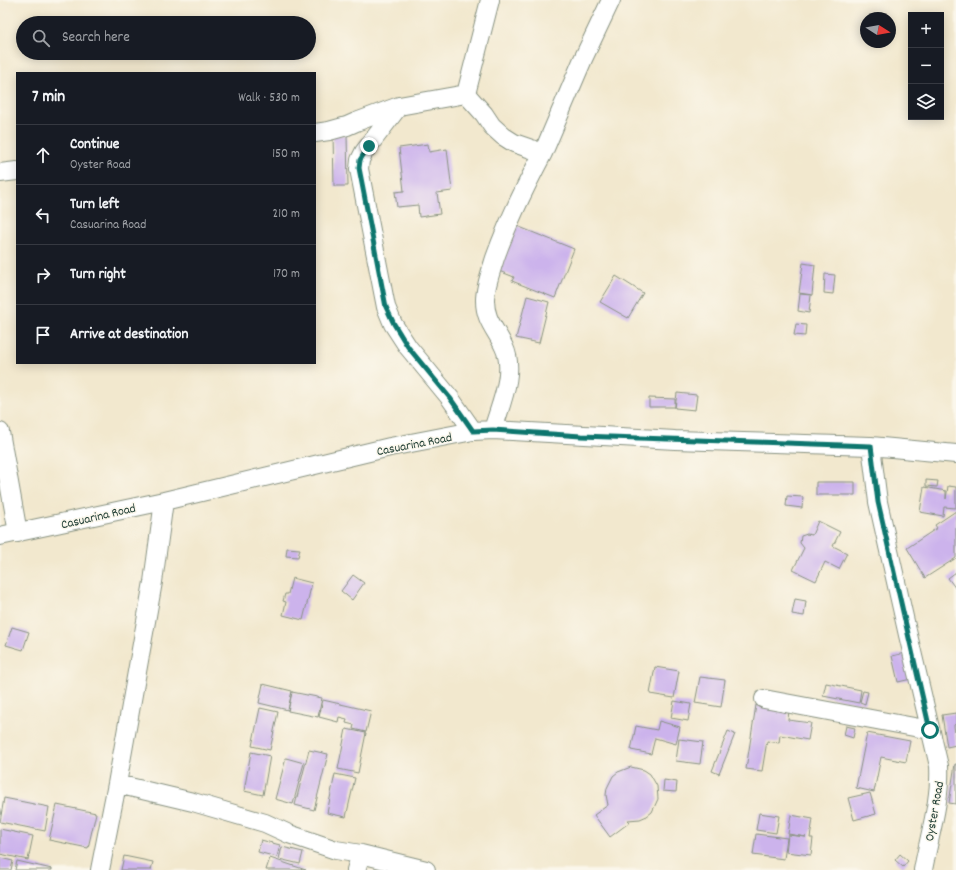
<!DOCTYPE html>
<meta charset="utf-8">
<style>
body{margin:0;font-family:Dekko,sans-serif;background:#242831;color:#f1f3f6}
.controls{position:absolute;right:12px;top:12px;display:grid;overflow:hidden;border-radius:0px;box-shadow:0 2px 10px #0003}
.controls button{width:36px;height:36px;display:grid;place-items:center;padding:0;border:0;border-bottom:1px solid #363941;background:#171b24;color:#f1f3f6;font:20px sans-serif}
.compass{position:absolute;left:860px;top:12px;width:36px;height:36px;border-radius:50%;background:#171b24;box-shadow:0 2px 10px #0003;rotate:101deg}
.stop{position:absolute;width:12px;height:12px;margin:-9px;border:3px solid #0f766e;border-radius:50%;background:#fff}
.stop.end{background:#0f766e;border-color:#fff;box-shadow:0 1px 4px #0008}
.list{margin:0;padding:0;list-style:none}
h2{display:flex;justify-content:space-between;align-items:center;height:52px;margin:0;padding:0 16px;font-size:17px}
h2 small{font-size:13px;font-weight:400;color:#9ea1a6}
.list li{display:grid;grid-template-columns:26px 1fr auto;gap:12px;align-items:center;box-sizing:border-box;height:60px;padding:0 16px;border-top:1px solid #363941}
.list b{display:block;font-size:15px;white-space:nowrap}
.list p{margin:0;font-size:13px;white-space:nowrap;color:#9ea1a6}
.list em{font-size:13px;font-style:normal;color:#9ea1a6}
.icon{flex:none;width:22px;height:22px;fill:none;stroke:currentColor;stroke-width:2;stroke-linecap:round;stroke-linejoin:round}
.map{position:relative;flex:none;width:956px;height:870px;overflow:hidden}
.search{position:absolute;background:#171b24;box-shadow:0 2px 10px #0003;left:16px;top:16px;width:300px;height:44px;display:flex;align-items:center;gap:10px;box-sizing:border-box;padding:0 14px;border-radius:22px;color:#9ea1a6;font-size:15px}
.panel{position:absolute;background:#171b24;box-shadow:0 2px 10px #0003;left:16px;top:72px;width:300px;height:292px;border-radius:0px}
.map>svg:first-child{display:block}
.building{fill:#ccb3ec}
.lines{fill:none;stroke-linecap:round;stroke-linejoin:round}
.minor-casing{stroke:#889281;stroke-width:20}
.minor{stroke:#fff;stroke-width:18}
.route{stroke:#0f766e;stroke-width:5}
.labels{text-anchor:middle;stroke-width:3;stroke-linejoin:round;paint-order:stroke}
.street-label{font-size:13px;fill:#1f3d34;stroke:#fbf7ec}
</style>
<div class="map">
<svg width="956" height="870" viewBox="0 0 956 870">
<rect width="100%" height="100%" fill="#fbf7ec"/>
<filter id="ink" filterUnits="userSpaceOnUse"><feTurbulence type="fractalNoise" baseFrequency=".025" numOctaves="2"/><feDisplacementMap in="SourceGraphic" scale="8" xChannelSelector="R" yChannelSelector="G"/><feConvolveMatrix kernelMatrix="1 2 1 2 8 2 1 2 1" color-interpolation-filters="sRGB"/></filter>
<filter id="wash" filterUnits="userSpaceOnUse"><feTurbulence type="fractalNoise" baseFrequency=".012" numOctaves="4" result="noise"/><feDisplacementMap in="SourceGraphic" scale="16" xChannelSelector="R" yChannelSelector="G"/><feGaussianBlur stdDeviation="0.9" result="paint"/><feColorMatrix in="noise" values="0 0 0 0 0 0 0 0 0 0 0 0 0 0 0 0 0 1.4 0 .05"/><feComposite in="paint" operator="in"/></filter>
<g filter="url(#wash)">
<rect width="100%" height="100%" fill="#f2e8ce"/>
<g id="blocks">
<path class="building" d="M333,135H347L348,186H334Z
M428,144L429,152L447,149L452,191L437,193L440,214L419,217L418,205L397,207L395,192L404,191L399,148Z
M517,226L574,249L555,298L512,281L514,277L499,271Z
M803,263L815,265L812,295L799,293Z
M825,274L835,275L833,294L824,293Z
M616,276L643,293L628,318L600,302Z
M800,294L811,295L809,313L798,311Z
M527,296L549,302L539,343L516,338Z
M796,324L806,325L805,336L794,335Z
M677,393L697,395L695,410L675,408Z
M649,398L675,399V407H649Z
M926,480L938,481L937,487L926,486Z
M816,482H855V495H816Z
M948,486L956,487V508L944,507L943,516L920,512L924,487L946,491V499Z
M787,496L803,497L802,508L786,506Z
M956,511V558L925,578L907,548L937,528L935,525Z
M818,521L840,532L833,546L847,553L839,569L825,562L816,581L793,570L804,548L800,543L801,536L807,534L812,535Z
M287,548L300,549L298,557L286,556Z
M956,572V589L948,578Z
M353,575L364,583L352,600L341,591Z
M292,578L312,583L303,620L283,615L286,602L283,601L285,594H288Z
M795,599L806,601L804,616L792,614Z
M12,627L29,632L23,650L6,645Z
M905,653L911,679L898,682L892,656Z
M655,667L679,671L674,698L650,694Z
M700,677L725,680L721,707L695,703Z
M826,683L861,690L859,703L823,696Z
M263,684L292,691L288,710L259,703Z
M863,691L868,692L865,704L860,702Z
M292,692L322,698L318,717L288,711Z
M323,700L371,711L366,732L353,729L354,725L346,723L347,719L339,717L338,722L319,717Z
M674,701L691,704L688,721L671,718Z
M756,705L789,710L788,720L811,723L808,740L780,735L779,743L767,741L762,771L746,769Z
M260,708L278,712L270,750L252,746Z
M956,713V724L954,725L956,745L947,747L942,715Z
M659,721L680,727L676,744L655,738L651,754L631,750L636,726L657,730Z
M846,726L855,728L853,738L844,735Z
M346,729L366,733L358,773L338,769Z
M728,731L735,734L719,774L712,771Z
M867,733L910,741L906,762L881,757L874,792L856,788Z
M679,739L703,742L700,764L676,761Z
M309,750L328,754L314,810L295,805Z
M251,752L270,756L263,795L244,791Z
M286,758L304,763L293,804L275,799Z
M955,764H956V804L949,803Z
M631,767L644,770L650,774L657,786L658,799L652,812L647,816L640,819L628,820L630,822L610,837L594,815L608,805L606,795L607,788L613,776L618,772Z
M335,774L355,778L346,817L327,813Z
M664,780L677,782L676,792L663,791Z
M870,793L876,814L854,820L848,798Z
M4,798L49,807L45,831L0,822Z
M57,805L96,813L88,848L49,840Z
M759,813L779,816L776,833L756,830Z
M791,815L813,819L810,838H813L811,855L786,852L788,835L806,837L788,834Z
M0,829L33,836L28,860L0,854Z
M756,834L787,838L784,859L753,855Z
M261,840L280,845L277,857L258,852Z
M282,847L303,852L300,864L279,859Z
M900,854L908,861L903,867L895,860Z
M124,856L153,862L151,870H121Z
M0,858L13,861L11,870H0Z
M270,858L306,870H266Z
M17,861L52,869V870H15Z"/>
</g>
</g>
<g filter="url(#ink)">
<use href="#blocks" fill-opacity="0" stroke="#889281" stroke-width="1"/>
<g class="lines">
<defs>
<path id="minor" d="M466,94L490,0
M399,106L364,152L360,160L359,169L386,307L393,324L408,347L450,398L473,431
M315,133L329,131L347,126L356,122L399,106L466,94L484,114L492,126L503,136L514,143L543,153L583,59L611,0
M0,173L17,171
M493,430C500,405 516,372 504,347C496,329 485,321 485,300C485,287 491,271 495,258C508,221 525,187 543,153
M0,432L18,533
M871,446L878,502L908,635L939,766C941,800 929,837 923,870
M0,536L164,501L390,447L473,431L493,430L675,440L871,446L956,454
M764,699L930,730
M117,784L153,582L164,501
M100,870L117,784L193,802L265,823L289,834L336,850L361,854L426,870
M356,870L361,854"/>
</defs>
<use href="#minor" class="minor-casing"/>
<use href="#minor" class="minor"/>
</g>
</g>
<g class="lines" filter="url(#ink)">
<path class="route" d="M369,146L360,160L359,168L386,307L394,324L408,347L450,398L473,431L493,430L581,436L871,446L878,502L930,730"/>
</g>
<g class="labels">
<g class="street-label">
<text transform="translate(414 443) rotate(-11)" y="5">Casuarina Road</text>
<text transform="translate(98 515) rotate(-13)" y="5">Casuarina Road</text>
<text transform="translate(933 811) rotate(-80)" y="5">Oyster Road</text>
</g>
</g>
</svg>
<div class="controls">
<button>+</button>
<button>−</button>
<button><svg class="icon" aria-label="layers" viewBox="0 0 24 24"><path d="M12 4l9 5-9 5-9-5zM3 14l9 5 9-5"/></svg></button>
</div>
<svg class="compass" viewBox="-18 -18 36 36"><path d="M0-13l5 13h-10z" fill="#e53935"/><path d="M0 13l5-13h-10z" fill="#9ea1a6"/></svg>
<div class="stop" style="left:930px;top:730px"></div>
<div class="stop end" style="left:369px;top:146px"></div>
<div class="search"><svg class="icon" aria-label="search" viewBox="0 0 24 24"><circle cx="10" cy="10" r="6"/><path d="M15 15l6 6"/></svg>Search here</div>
<section class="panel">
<h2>7 min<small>Walk · 530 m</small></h2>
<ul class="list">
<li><svg class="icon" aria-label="ahead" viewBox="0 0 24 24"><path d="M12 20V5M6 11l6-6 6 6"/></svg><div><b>Continue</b><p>Oyster Road</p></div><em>150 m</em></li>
<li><svg class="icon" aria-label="left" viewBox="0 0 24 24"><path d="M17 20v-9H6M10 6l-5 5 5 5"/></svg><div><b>Turn left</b><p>Casuarina Road</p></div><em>210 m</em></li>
<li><svg class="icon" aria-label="right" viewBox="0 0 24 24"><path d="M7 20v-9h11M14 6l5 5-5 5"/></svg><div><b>Turn right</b></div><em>170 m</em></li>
<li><svg class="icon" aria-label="arrive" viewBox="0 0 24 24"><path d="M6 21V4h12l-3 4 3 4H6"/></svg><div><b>Arrive at destination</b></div></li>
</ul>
</section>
</div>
